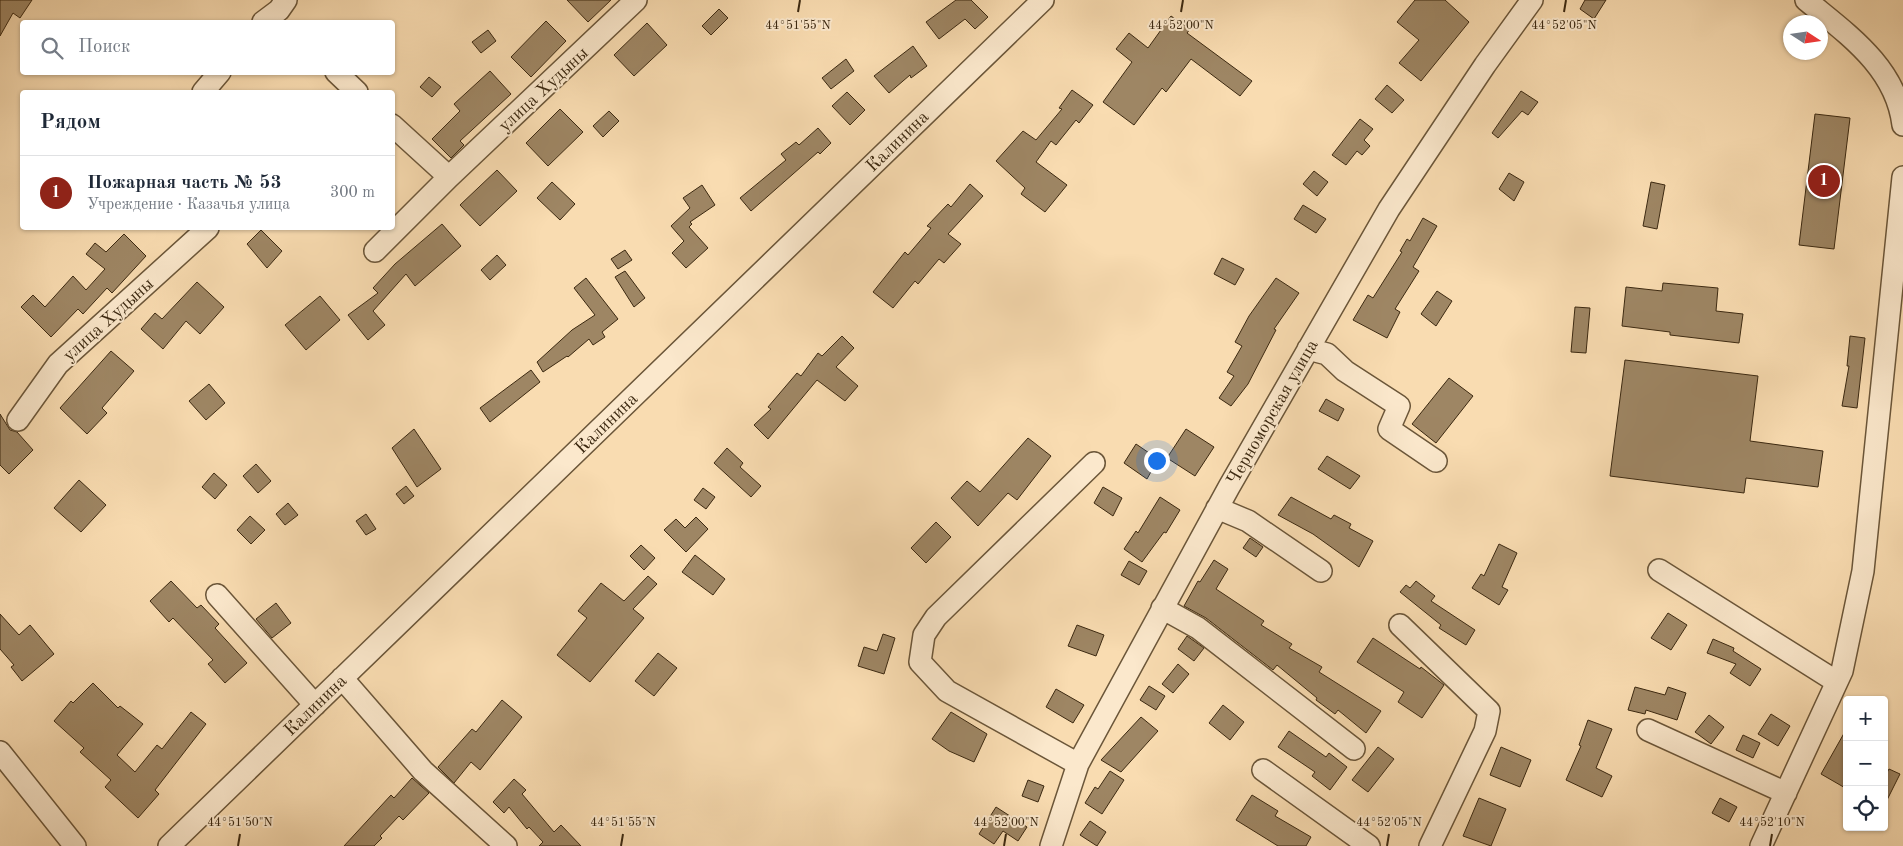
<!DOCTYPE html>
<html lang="ru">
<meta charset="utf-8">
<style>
body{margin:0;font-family:"Old Standard TT",serif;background:#f6f6f7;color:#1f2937}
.controls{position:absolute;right:15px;bottom:15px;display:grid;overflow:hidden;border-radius:5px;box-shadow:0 1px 4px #0004}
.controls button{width:45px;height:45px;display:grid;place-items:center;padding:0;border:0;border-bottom:1px solid #e0e1e3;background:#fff;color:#1f2937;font:25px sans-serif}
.compass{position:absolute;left:1783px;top:15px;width:45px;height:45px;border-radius:50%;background:#fff;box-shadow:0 1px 4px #0004;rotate:102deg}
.you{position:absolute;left:1156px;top:460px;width:18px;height:18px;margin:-12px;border:4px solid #fff;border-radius:50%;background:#1a73e8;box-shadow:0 0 0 8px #1a73e833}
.badge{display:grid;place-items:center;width:32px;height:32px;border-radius:50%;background:#8f2418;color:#fff;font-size:16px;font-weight:700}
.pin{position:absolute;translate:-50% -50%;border:2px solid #fff;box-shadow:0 1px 5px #0006}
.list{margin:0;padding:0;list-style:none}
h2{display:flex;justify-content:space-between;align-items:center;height:65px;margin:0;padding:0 20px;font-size:21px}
h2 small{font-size:16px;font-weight:400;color:#747a83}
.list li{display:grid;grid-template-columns:32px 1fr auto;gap:15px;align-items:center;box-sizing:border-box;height:75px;padding:0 20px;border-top:1px solid #e0e1e3}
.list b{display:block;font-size:19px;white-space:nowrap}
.list p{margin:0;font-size:16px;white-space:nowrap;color:#747a83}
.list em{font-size:16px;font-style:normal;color:#747a83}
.icon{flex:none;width:28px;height:28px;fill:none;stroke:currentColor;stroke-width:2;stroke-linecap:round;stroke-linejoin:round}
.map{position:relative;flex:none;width:1903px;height:846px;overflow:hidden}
.search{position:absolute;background:#fff;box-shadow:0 1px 4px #0004;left:20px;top:20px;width:375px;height:55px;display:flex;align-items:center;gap:12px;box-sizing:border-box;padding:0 18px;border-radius:5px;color:#747a83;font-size:19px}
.panel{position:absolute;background:#fff;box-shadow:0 1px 4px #0004;left:20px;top:90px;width:375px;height:140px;border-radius:5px}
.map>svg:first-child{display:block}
.building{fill:#9e8664;stroke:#3c2911}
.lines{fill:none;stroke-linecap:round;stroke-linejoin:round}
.minor-casing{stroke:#6b5639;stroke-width:24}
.minor{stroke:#fbe8cc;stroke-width:21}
.ticks{fill:none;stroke:#3c2911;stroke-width:2}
.labels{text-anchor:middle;stroke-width:4;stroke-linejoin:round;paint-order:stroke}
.street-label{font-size:18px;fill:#3c2911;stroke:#fbe8cc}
.ticks-label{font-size:12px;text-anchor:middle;fill:#3c2911;stroke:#fbe8cc;stroke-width:4;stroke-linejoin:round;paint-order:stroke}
</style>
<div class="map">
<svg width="1903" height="846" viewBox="0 0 1903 846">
<rect width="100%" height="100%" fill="#f9dcb1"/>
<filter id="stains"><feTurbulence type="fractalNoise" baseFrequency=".004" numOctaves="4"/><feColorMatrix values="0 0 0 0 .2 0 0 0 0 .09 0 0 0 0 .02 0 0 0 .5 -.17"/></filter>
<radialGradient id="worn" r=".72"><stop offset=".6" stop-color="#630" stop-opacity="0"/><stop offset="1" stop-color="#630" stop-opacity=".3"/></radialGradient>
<path class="building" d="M0,0H32L20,18L13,13L0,36Z
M567,0H611L588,22Z
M956,0H971L988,17L975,29L965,19L939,39L926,22Z
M1415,0H1445L1469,22L1421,81L1399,63L1419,40L1397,22Z
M1585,0H1606L1594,19L1580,9Z
M719,9L728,18L711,35L702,26Z
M1171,16L1190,29L1187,33L1252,81L1240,96L1191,59L1166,92L1162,88L1134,125L1103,102L1132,62L1116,49L1129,33L1148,48Z
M546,21L566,41L531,77L511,57Z
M647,23L667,45L634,76L614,55Z
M488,30L496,41L481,53L472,42Z
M913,46L927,66L911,78L910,75L889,93L874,76Z
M846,59L854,71L831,89L822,78Z
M490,71L511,94L460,141L464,145L451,158L432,139L460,111L454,104Z
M429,77L441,87L432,97L420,87Z
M1387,85L1404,100L1392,113L1375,99Z
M1072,90L1093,105L1079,123L1076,120L1056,145L1051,141L1036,162L1067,185L1045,212L1021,194L1025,188L996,161L1023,131L1036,140L1062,109L1059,108Z
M1521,91L1538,102L1528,115L1522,111L1498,138L1492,133Z
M847,92L865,110L850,125L832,106Z
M560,109L583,132L548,166L526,143Z
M609,111L619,121L603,137L593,126Z
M1815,114L1850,118L1834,249L1799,245Z
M1360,119L1373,129L1364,140L1370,146L1362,155L1357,151L1346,165L1332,155Z
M818,128L831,143L820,154L818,152L751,211L740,198L786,160L781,154L796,142L799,145Z
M497,170L517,191L480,226L460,205Z
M1314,171L1328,182L1317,196L1303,184Z
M1509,173L1524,182L1514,201L1499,189Z
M552,182L575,204L560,220L537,198Z
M1651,182L1665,185L1657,229L1643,226Z
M970,184L983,196L948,234L961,244L944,263L939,259L918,284L915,281L893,308L873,292L905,252L908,255L931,228L927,226L948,204L951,207Z
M702,185L715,205L690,222L692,224L689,227L708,248L686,268L672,253L684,241L671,226L690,208L683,198Z
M1303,205L1326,219L1316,233L1294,219Z
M1423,218L1437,226L1413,267L1419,271L1395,309L1400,312L1387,338L1353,320L1368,295L1373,298L1402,252L1400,251L1407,239L1410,241Z
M442,224L461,246L415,286L406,274L373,311L385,325L368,340L348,315L378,293L373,288L395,264Z
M261,230L282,251L267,268L247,244Z
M124,234L146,256L112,293L107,288L83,314L78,309L51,337L21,307L33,295L45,307L73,276L86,290L105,269L86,254L95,243L106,252Z
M625,250L632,260L618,269L611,259Z
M497,255L506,265L490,280L481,270Z
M1222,258L1244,269L1235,285L1214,274Z
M625,271L645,298L634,307L615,277Z
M586,278L618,319L602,332L605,337L593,345L589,339L568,357L567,356L543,372L537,362L572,330L595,315L574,288Z
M1276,278L1299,293L1274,329L1276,330L1248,384L1231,406L1219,398L1234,376L1227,372L1242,346L1235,342L1249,316Z
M197,282L224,307L200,334L186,321L163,349L141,329L155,313L162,319Z
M1663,283L1718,288L1716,311L1743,314L1739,343L1670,335V332L1622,326L1626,287L1662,291Z
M1437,291L1452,301L1436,326L1421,314Z
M320,296L340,320L306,350L285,325Z
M1575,307L1590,308L1586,353L1571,352Z
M842,336L854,348L836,367L858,386L845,401L817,380L768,439L754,425L771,409L768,407L797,373L801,376L818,353L822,356Z
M1850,336L1865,338L1857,408L1842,406L1849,366H1847Z
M111,351L134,371L102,408L107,413L87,434L60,408Z
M1625,360L1758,376L1750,441L1823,451L1818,487L1746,478L1744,493L1610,476Z
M531,370L540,382L490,422L480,408Z
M1449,378L1473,396L1436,443L1412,424Z
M209,384L225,403L206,420L189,401Z
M1326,399L1344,409L1338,421L1319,411Z
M0,414L10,430L17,432L33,450L9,474L0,465Z
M414,429L441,469L417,487L392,448Z
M1186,429L1214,447L1195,476L1167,458Z
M1028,438L1051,456L1017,500L1008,493L978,526L951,498L967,481L980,492Z
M1136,444L1158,459L1147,479L1124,463Z
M727,448L743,463L740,467L761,486L751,497L714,463Z
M1327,456L1360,476L1350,489L1318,469Z
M256,464L271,481L258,493L243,476Z
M214,473L227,485L215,499L202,487Z
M79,480L106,505L81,532L54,508Z
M406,486L414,496L404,504L396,494Z
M1103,487L1122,498L1113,516L1094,503Z
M703,488L715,497L706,509L694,500Z
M1160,497L1180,510L1166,533L1164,532L1142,562L1124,549L1136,531L1138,533Z
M1291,497L1331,519L1334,515L1351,524L1349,528L1373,541L1359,567L1313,534L1278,515Z
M288,503L298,515L285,525L276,514Z
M366,514L376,529L366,535L356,521Z
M250,516L265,530L251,544L237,530Z
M696,517L708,529L686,552L664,530L676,519L685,528Z
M936,522L951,537L926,563L911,548Z
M1250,538L1263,547L1256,557L1243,548Z
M1499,544L1517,553L1502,587L1508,590L1499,605L1472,588L1481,574L1484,576Z
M641,545L655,558L644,570L630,556Z
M695,555L725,579L713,595L682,572Z
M1214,560L1228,569L1216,589L1264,621L1261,625L1292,644L1289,648L1322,667L1319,672L1381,711L1366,733L1338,710L1335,714L1316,700L1317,698L1277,665L1273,670L1206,618L1184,606L1198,581L1200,582Z
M1129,561L1147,571L1139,585L1121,575Z
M648,576L657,584L633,609L644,618L590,682L557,655L587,618L578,611L601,583L624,601Z
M171,581L197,608L201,605L219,624L215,628L247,663L225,683L208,664L213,660L173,618L169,622L150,601Z
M1416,581L1435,596L1431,601L1475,630L1466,645L1439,628L1441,625L1400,592L1406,585L1410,588Z
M276,603L291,623L272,638L256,619Z
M1668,613L1687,625L1671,650L1651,638Z
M0,614L19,635L30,625L54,654L22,681L11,667L14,665L0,649Z
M1077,625L1104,635L1096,656L1068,646Z
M883,634L895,638L884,674L858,666L864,647L877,651Z
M1187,636L1204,648L1194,661L1178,649Z
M1373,638L1420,669L1421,667L1444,685L1422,718L1398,702L1404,692L1357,662Z
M1713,639L1734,648L1733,651L1761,669L1750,686L1730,673L1736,664L1707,653Z
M658,653L677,668L654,696L635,681Z
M1178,664L1189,674L1173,693L1162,684Z
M93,683L118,708L120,706L143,724L117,755L135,772L157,745L162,749L191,712L206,724L155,790L159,794L138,818L105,787L111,780L80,752L84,748L54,721L71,701L73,703Z
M1149,686L1165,696L1156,710L1140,700Z
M1635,687L1665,695L1668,687L1686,693L1677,720L1646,710L1645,714L1628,710Z
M1056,689L1084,705L1073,723L1046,707Z
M502,700L522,717L480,770L471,762L454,783L438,767L472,729L476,732Z
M1223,705L1244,722L1230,740L1209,723Z
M951,712L987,734L974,762L949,751L932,739Z
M1771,714L1790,726L1778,746L1758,734Z
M1709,715L1724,727L1711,744L1695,732Z
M1141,717L1158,731L1121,772L1101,760Z
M1588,720L1612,729L1596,768L1612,776L1602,797L1566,780L1581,746L1579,745Z
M1847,728V789L1821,774Z
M1289,731L1326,757L1329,753L1347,767L1330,790L1312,776L1315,772L1278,747Z
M1743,735L1760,743L1753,758L1736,750Z
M1378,747L1394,759L1368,792L1352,780Z
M1501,747L1531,760L1520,787L1490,775Z
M1889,769L1900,774L1884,806V778Z
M1110,771L1124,780L1102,814L1085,803L1095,787L1098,789Z
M412,778L429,793L403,820L399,816L380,836L382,838L374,846H344L391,795L394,798Z
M514,779L526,790L522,794L554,832L561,825L581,846H539L543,842L529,827L527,829L509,807L504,813L493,802Z
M1028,780L1044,786L1038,802L1022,796Z
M1252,795L1278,811L1275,816L1311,837L1306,846H1278L1236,820Z
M1479,798L1506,809L1491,846L1463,836Z
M1720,798L1737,807L1729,822L1712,813Z
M996,807L1027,827L1018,841L1003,831L994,844L979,834Z
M1090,821L1106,832L1097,846L1080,835Z"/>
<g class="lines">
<defs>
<path id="minor" d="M1806,0C1847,34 1896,67 1903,125
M263,22L279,10L286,0
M336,72L357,92
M203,92L220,72
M392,125L449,177
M375,251L449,177L636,0
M1308,349L1327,354L1345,371L1399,406L1389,429L1436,461
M18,420L58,364L208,228
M1217,508L1248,521L1321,571
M1659,570L1837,682
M217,595L315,705
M1162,608L1198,628L1354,749
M1400,625L1489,711L1485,731L1430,846
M342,678L423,771L506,846
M1648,730L1786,793
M0,752L75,846
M1078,764L947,691L920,662L924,635L936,617L1094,463
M1263,770L1369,846
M169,846L1043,0
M1051,846L1078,764L1229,487L1389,209L1485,65L1532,0
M1761,846L1842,671L1863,571L1903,177"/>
</defs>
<use href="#minor" class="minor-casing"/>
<use href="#minor" class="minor"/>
</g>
<path class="ticks" d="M798,12L800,0M1181,12L1183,0M1564,12L1566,0M238,846L240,834M621,846L623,834M1004,846L1006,834M1387,846L1389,834M1770,846L1772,834"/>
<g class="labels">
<g class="street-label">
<text transform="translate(543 89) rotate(-43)" y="6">улица Худыны</text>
<text transform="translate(897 141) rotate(-44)" y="6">Калинина</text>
<text transform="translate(108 319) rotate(-42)" y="6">улица Худыны</text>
<text transform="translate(1272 412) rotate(-60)" y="6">Черноморская улица</text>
<text transform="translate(606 423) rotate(-44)" y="6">Калинина</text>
<text transform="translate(315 705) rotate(-44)" y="6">Калинина</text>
</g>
</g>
<g class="ticks-label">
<text x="798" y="29">44°51'55"N</text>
<text x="1181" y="29">44°52'00"N</text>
<text x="1564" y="29">44°52'05"N</text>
<text x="240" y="826">44°51'50"N</text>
<text x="623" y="826">44°51'55"N</text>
<text x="1006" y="826">44°52'00"N</text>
<text x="1389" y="826">44°52'05"N</text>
<text x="1772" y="826">44°52'10"N</text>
</g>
<rect width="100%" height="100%" filter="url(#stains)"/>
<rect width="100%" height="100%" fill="url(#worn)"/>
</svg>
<div class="controls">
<button>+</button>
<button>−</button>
<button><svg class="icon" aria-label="locate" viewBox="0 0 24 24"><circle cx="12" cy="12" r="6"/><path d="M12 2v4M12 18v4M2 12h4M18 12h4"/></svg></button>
</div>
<svg class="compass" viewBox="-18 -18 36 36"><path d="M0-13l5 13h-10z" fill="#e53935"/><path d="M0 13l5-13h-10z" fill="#747a83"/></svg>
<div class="you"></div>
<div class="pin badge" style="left:1824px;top:181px">1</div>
<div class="search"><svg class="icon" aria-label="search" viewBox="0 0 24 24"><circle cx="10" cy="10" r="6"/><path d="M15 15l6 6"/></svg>Поиск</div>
<section class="panel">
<h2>Рядом<small></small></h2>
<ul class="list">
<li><span class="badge">1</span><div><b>Пожарная часть № 53</b><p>Учреждение · Казачья улица</p></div><em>300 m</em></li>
</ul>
</section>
</div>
